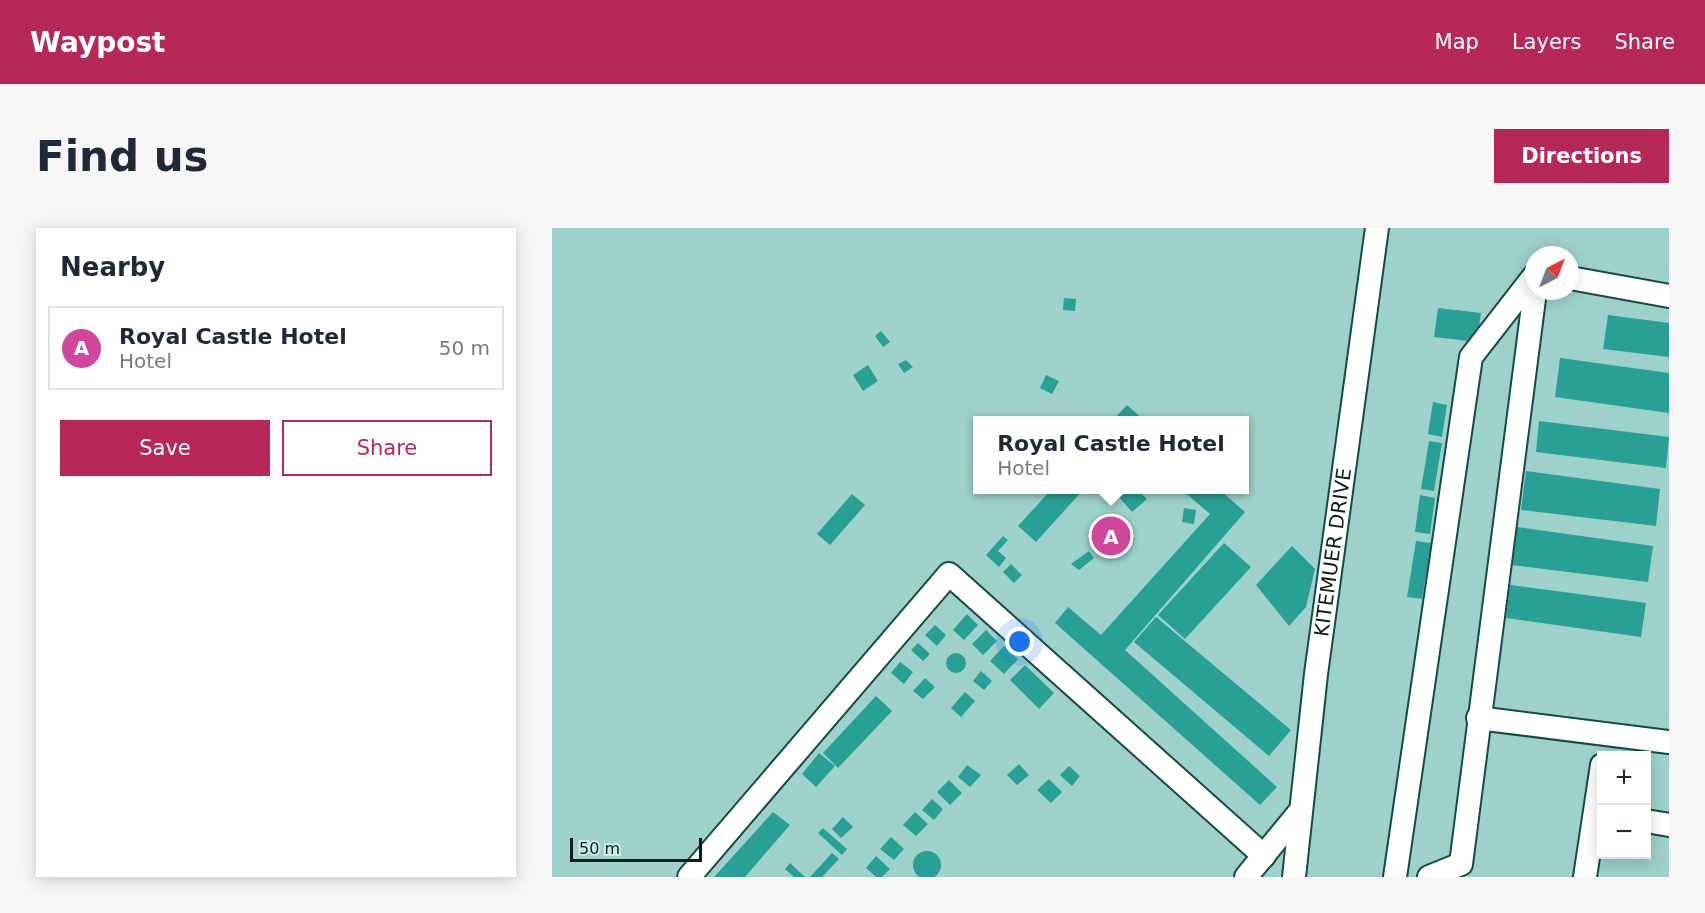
<!DOCTYPE html>
<meta charset="utf-8">
<style>
body{margin:0;font-family:"DejaVu Sans",sans-serif;background:#f6f6f7;color:#1f2937}
.controls{position:absolute;right:18px;bottom:18px;display:grid;overflow:hidden;border-radius:0px;box-shadow:0 3px 15px #0003}
.controls button{width:54px;height:54px;display:grid;place-items:center;padding:0;border:0;border-bottom:2px solid #e0e1e3;background:#fff;color:#1f2937;font:30px sans-serif}
.compass{position:absolute;left:973px;top:18px;width:54px;height:54px;border-radius:50%;background:#fff;box-shadow:0 3px 15px #0003;rotate:42deg}
.scale{position:absolute;left:18px;bottom:15px;width:132px;box-sizing:border-box;padding-left:6px;border:3px solid #0a1f1c;border-top:0;font-size:16px;line-height:21px;white-space:nowrap;color:#0a1f1c;-webkit-text-stroke:4px #d2ece8;paint-order:stroke}
.you{position:absolute;left:468px;top:414px;width:21px;height:21px;margin:-15px;border:4px solid #fff;border-radius:50%;background:#1a73e8;box-shadow:0 0 0 9px #1a73e833}
.badge{display:grid;place-items:center;width:39px;height:39px;border-radius:50%;background:#b6285a;color:#fff;font-size:20px;font-weight:700}
.pin{position:absolute;translate:-50% -50%;border:3px solid #fff;box-shadow:0 2px 6px #0006}
.popup{position:absolute;left:421px;top:188px;width:276px;height:78px;box-sizing:border-box;display:grid;place-content:center;border-radius:0px;background:#fff;filter:drop-shadow(0 2px 4px #0005);font-size:20px;white-space:nowrap;color:#747a83}
.popup b{font-size:22px;color:#1f2937}
.popup::after{content:'';position:absolute;left:50%;top:100%;margin-left:-12px;border:12px solid transparent;border-top-color:#fff}
.list{margin:0;padding:0;list-style:none}
h2{display:flex;justify-content:space-between;align-items:center;height:78px;margin:0;padding:0 24px;font-size:26px}
h2 small{font-size:20px;font-weight:400;color:#747a83}
.list li{display:grid;grid-template-columns:39px 1fr auto;gap:18px;align-items:center;box-sizing:border-box;height:84px;margin:0 12px 12px;padding:0 12px;border:2px solid #e0e1e3;border-radius:0px}
.list b{display:block;font-size:22px;white-space:nowrap}
.list p{margin:0;font-size:20px;white-space:nowrap;color:#747a83}
.list em{font-size:20px;font-style:normal;color:#747a83}
.actions{display:flex;gap:12px;padding:18px 24px}
.actions a{flex:1;padding:14px 0;border:2px solid #b6285a;border-radius:0px;text-align:center;font-size:21px;color:#b6285a}
.actions .main{background:#b6285a;color:#fff}
.map{position:relative;flex:none;width:1117px;height:649px;overflow:hidden;border-radius:0px}
header{display:flex;align-items:center;gap:36px;box-sizing:border-box;height:84px;padding:0 30px;background:#b6285a;color:#fff}
header strong{font-size:28px}
nav{display:flex;gap:33px;margin-inline-start:auto;font-size:21px}
.intro{display:flex;align-items:center;justify-content:space-between;box-sizing:border-box;height:144px;padding:0 36px}
h1{margin:0;font-size:42px}
.button{padding:15px 27px;border-radius:0px;background:#b6285a;color:#fff;font-size:21px;font-weight:700}
main{display:flex;gap:36px;padding:0 36px}
aside{flex:1;background:#fff;border-radius:0px;box-shadow:0 3px 15px #0003}
.map>svg:first-child{display:block}
.building{fill:#29a095}
.lines{fill:none;stroke-linecap:round;stroke-linejoin:round}
.minor-casing{stroke:#164b45;stroke-width:26}
.minor{stroke:#fff;stroke-width:22}
.labels{text-anchor:middle;stroke-width:4.5;stroke-linejoin:round;paint-order:stroke}
.street-label{font-size:20px;fill:#0a1f1c;stroke:#d2ece8}
</style>
<header>
<strong>Waypost</strong>
<nav><a>Map</a><a>Layers</a><a>Share</a></nav>
</header>
<div class="intro"><h1>Find us</h1><a class="button">Directions</a></div>
<main>
<aside>
<h2>Nearby<small></small></h2>
<ul class="list">
<li><span class="badge" style="background:#d1479c">A</span><div><b>Royal Castle Hotel</b><p>Hotel</p></div><em>50 m</em></li>
</ul>
<div class="actions"><a class="main">Save</a><a>Share</a></div>
</aside>
<div class="map">
<svg width="1117" height="649" viewBox="0 0 1117 649">
<rect width="100%" height="100%" fill="#9dd1ca"/>
<path class="building" d="M512,70L524,71L523,83L511,82Z
M886,80L929,85L925,114L882,109Z
M1056,87L1117,95V129L1051,121Z
M329,103L338,114L331,119L323,108Z
M1008,130L1117,145V185L1003,169Z
M354,132L361,139L352,145L346,136Z
M316,137L326,153L311,163L301,147Z
M494,147L507,153L500,166L488,160Z
M881,174L895,177L890,209L876,206Z
M575,177L592,192H561Z
M987,193L1117,209L1114,240L984,224Z
M877,213L890,215L882,263L869,261Z
M974,243L1108,261L1104,298L969,282Z
M499,262H531L484,314L466,298Z
M577,262H586L595,271L580,284L567,269Z
M630,262H668L693,284L573,422L725,559L708,577L503,395L516,379L549,407L658,286Z
M300,266L313,277L278,317L265,306Z
M868,267L883,270L878,306L863,304Z
M632,280L644,282L642,296L630,294Z
M965,299L1101,318L1096,354L959,337Z
M451,308L456,312L446,323L454,330L447,339L434,327Z
M864,313L879,315L870,371L855,369Z
M672,315L699,339L633,411L606,387Z
M740,318L763,341L754,379L737,398L704,357Z
M537,323L542,330L527,342L519,336Z
M459,336L470,347L462,355L451,344Z
M958,357L1094,375L1089,409L954,390Z
M415,386L426,397L412,412L401,402Z
M604,389L739,502L717,528L582,414Z
M383,397L394,407L385,418L373,407Z
M434,402L445,413L431,427L420,416Z
M366,415L378,426L371,433L359,422Z
M452,418L466,431L452,446L438,433Z
M394 435a10 10 0 1 1 20 0a10 10 0 1 1-20 0Z
M348,434L361,444L352,456L339,445Z
M473,437L502,465L487,481L458,452Z
M429,443L440,453L432,462L421,453Z
M373,450L383,459L371,471L361,463Z
M413,464L423,473L409,489L399,480Z
M324,468L340,483L286,540L271,525Z
M267,525L283,538L264,559L250,546Z
M467,536L477,547L465,557L455,547Z
M415,537L429,547L418,559L406,549Z
M517,538L528,548L520,558L508,547Z
M497,551L510,564L499,575L485,562Z
M397,552L410,565L398,577L385,564Z
M380,571L391,581L382,592L370,582Z
M221,584L238,597L193,649H162Z
M363,584L376,596L364,608L351,597Z
M291,589L301,599L289,610L280,601Z
M271,600L295,621L290,627L266,605Z
M339,609L352,621L342,632L328,621Z
M361 637a14 14 0 1 1 28 0a14 14 0 1 1-28 0Z
M280,625L287,631L270,649H258Z
M324,628L338,641L330,649H324L314,640Z
M238,635L253,649H242L233,641Z"/>
<g class="lines">
<defs>
<g id="minor">
<path d="M1018,50L1117,68"/>
<path d="M926,490L1117,514"/>
<path d="M1094,593L1117,597"/>
<path d="M137,649L397,346L712,628"/>
<path d="M694,649L749,582"/>
<path id="s1" d="M742,649L764,446L825,0"/>
<path d="M843,649L919,129L982,48"/>
<path d="M877,649L909,636L983,63"/>
<path d="M1033,649L1050,537"/>
</g>
</defs>
<use href="#minor" class="minor-casing"/>
<use href="#minor" class="minor"/>
</g>
<g class="labels">
<g class="street-label">
<text dy="7" stroke="none"><textPath href="#s1" startOffset="327">KITEMUER DRIVE</textPath></text>
</g>
</g>
</svg>
<div class="controls">
<button>+</button>
<button>−</button>
</div>
<svg class="compass" viewBox="-18 -18 36 36"><path d="M0-13l5 13h-10z" fill="#e53935"/><path d="M0 13l5-13h-10z" fill="#747a83"/></svg>
<div class="scale">50 m</div>
<div class="you"></div>
<div class="pin badge" style="left:559px;top:308px;background:#d1479c">A</div>
<div class="popup"><b>Royal Castle Hotel</b>Hotel</div>
</div>
</main>
